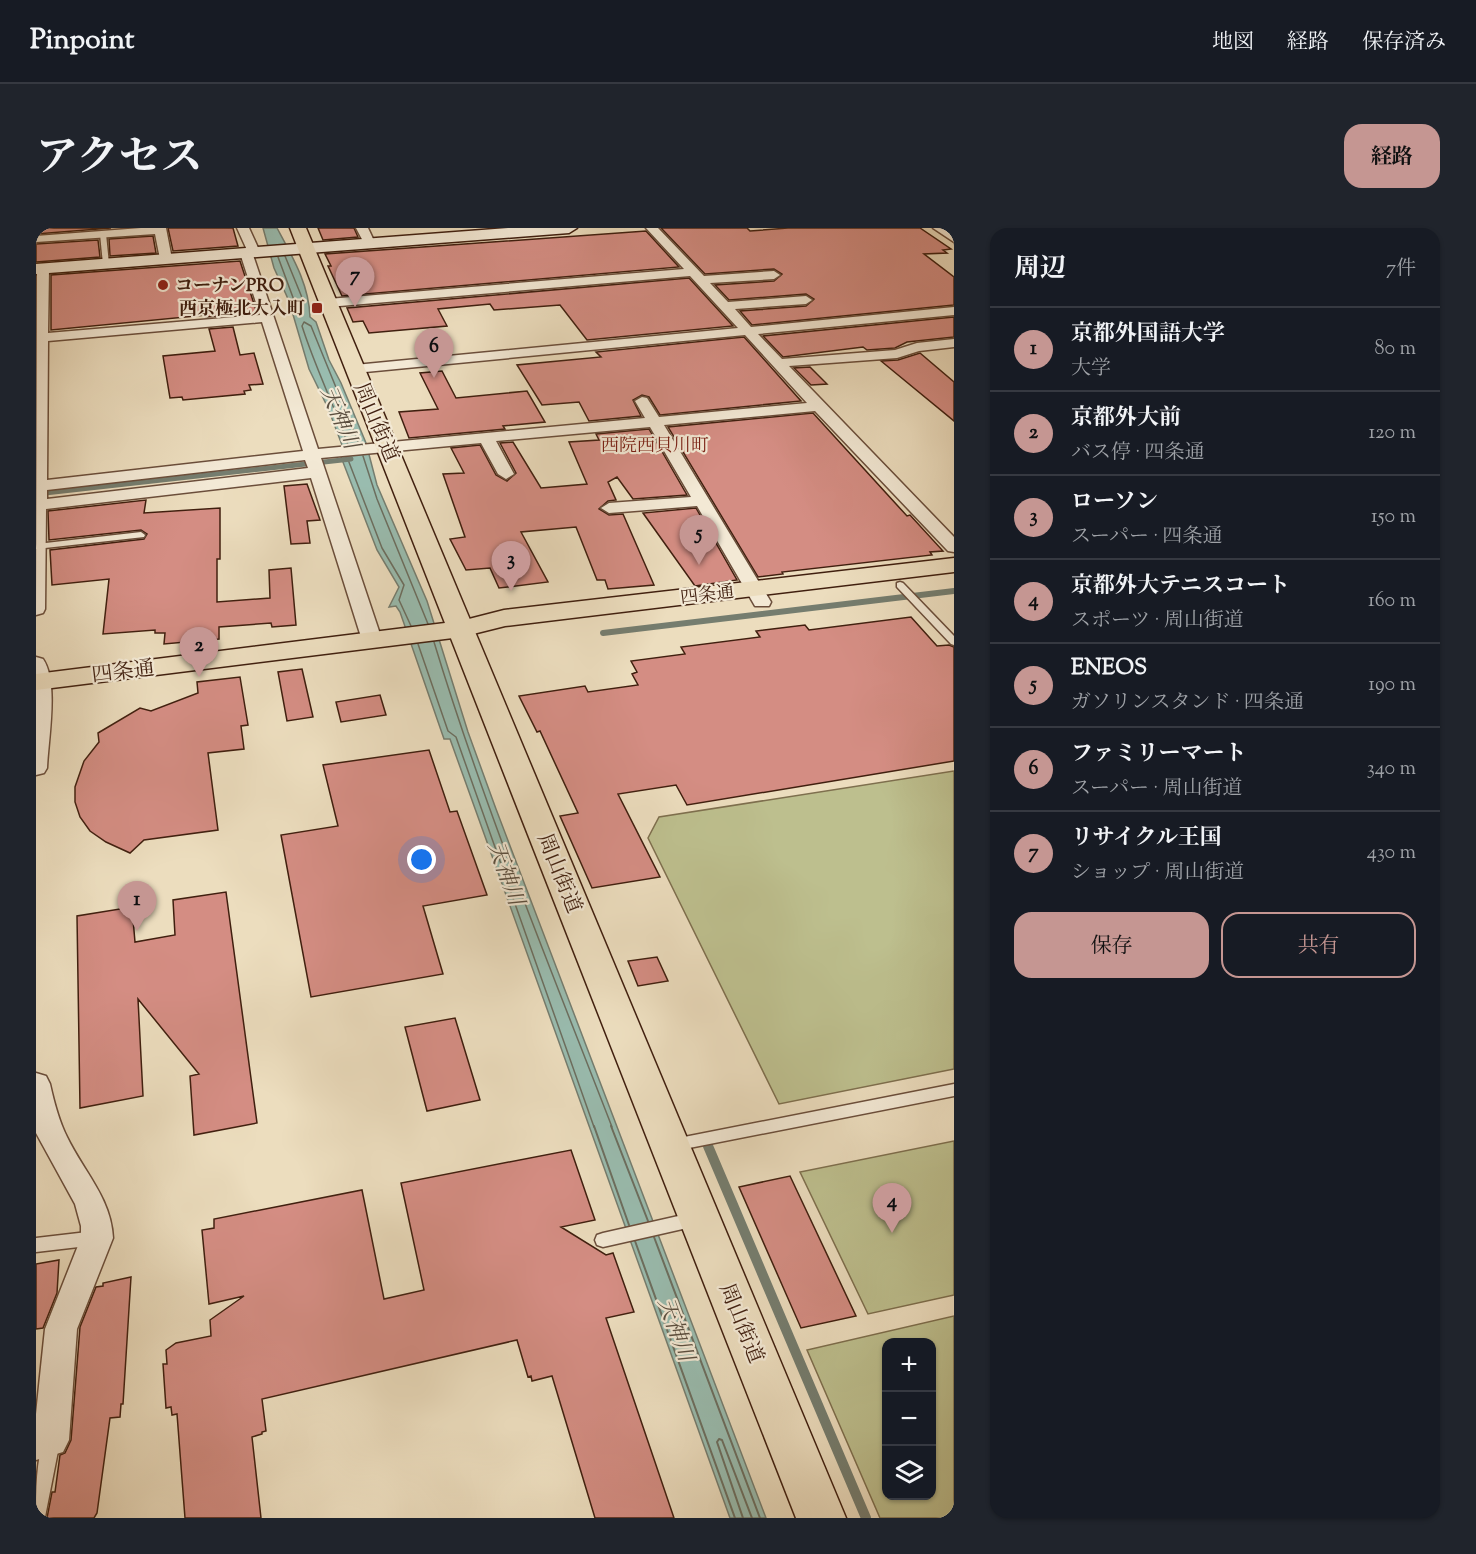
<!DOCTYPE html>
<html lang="ja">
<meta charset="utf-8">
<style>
body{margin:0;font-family:"Sorts Mill Goudy","Noto Serif JP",serif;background:#20242c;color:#f1f3f6}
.controls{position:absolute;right:18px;bottom:18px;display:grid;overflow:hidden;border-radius:12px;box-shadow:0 2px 4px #0004}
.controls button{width:54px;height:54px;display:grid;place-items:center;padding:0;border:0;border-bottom:2px solid #363941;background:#171b24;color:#f1f3f6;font:30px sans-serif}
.you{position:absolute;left:386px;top:632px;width:21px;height:21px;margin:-15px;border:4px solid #fff;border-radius:50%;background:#1a73e8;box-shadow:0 0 0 9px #1a73e833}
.badge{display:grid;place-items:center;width:39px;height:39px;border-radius:50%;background:#c59692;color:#111;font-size:20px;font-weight:700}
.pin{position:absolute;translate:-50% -50px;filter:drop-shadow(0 2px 3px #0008)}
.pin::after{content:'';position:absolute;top:32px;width:21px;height:18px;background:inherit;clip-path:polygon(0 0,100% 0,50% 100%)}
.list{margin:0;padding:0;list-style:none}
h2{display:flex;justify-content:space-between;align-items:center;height:78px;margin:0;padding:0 24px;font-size:26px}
h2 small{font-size:20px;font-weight:400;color:#9ea1a6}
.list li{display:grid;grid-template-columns:39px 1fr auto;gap:18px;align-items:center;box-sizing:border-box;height:84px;padding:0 24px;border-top:2px solid #363941}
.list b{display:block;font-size:22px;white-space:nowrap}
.list p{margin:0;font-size:20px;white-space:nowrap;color:#9ea1a6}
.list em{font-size:20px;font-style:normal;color:#9ea1a6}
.actions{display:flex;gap:12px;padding:18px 24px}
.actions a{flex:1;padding:14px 0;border:2px solid #c59692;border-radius:18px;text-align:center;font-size:21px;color:#c59692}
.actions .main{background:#c59692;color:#111}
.icon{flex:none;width:33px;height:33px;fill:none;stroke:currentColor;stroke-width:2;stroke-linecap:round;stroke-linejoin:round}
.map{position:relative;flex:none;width:918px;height:1290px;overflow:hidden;border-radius:18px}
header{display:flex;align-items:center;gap:36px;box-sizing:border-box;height:84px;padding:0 30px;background:#171b24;border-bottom:2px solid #363941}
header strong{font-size:28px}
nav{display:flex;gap:33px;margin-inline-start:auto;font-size:21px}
.intro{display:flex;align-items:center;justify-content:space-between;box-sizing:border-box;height:144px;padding:0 36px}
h1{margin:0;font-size:42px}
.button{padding:15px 27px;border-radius:18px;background:#c59692;color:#111;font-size:21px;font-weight:700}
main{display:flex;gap:36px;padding:0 36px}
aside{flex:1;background:#171b24;border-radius:18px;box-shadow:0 2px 4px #0004}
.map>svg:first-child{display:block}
.green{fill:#bdbf8e;stroke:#7e6f4e;stroke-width:1.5;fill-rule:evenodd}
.water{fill:#99bcaf;stroke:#757d6f;stroke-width:1.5}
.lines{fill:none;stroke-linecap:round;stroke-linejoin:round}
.shore-far1{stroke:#6c6e5f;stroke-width:1.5}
.shore{stroke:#6c6e5f;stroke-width:2}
.stream-far2{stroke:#757d6f;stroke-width:5}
.stream-far1{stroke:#757d6f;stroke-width:6}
.stream{stroke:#757d6f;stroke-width:10}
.building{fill:#d48d83;stroke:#401f0f;stroke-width:1.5}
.lane-casing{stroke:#6b4e3b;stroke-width:3}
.street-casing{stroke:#6b4e3b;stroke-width:3}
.secondary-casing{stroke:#401f0f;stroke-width:3}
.primary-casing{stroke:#401f0f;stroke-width:3}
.highway-casing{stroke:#401f0f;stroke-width:3}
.lane{fill:#f3e9d5;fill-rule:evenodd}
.street{fill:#f3e9d5;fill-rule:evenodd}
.secondary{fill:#f3e9d5;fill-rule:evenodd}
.primary{fill:#ecddbe;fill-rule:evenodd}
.highway{fill:#ecddbe;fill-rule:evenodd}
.poi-dot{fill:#8f2418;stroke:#f3e9d5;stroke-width:2}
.labels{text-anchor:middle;stroke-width:4.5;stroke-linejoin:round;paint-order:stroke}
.far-poi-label{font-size:18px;font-weight:bold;fill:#401f0f;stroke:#f3e9d5;text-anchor:start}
.far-neighbourhood-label{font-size:18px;fill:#7a1f14;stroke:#f3e9d5}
.far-street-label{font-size:18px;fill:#401f0f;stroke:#f3e9d5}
.street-label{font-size:21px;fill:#401f0f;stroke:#f3e9d5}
.water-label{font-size:22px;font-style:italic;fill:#5b4e3f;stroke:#f3e9d5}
</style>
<header>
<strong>Pinpoint</strong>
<nav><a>地図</a><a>経路</a><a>保存済み</a></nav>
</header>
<div class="intro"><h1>アクセス</h1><a class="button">経路</a></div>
<main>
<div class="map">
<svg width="918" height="1290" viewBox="0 0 918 1290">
<rect width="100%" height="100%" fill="#ecddbe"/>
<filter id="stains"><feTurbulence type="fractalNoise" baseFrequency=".00333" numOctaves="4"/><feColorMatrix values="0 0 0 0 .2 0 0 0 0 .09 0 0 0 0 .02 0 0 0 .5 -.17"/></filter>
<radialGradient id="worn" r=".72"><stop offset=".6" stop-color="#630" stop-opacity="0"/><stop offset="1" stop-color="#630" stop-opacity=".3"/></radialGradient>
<path class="green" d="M918,543V841L743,876L612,610L623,589Z
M918,913V1067L832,1086L764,944Z
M918,1088V1290H844L771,1122ZM850,1114H896V1268H850Z"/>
<path class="water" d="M227,0H241C256,28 273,56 274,89L280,94L293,132L305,155L330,215L341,257L391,373L432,504L460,581L730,1290H694L414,511H408L364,384L360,378L353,379L363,359L341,322L305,229L306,217L292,180L273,141L253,73L238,40Z"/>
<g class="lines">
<path class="shore-far1" d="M242,29L262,83L266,85L267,72L249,28
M312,217C298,177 279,139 266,98L268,94L275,98L323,216
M327,228L341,271L392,396
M311,229L346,320L368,357L363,372L375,398
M398,414C448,579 514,739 576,899
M382,416L412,503L420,509L558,899"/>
<path class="shore" d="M558,898L593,997
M575,898L612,993
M618,1009L724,1290
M599,1013L699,1290
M707,1290L681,1214L683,1211L686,1212L716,1290"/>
<path class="stream-far2" d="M0,266L315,231"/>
<path class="stream-far1" d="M567,405L918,363"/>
<path class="stream" d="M672,918L830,1290"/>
</g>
<path class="building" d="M0,0H75L0,6Z
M132,0H197L202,18L137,23Z
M282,0H318L322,9L287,12Z
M625,0H711L714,3L752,0H884L915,21L907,22L911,25L888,26L918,49V77L716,97L704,83L770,78L778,71L770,66L693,72L679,57L738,53L746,46L738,41L669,46Z
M610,3L643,39L306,68L292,38H295L289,26Z
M117,8L120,25L74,28L73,11Z
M62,12L64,29L0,34V16Z
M204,33L221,85L170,89V87L15,102V47Z
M653,50L697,98L551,112L524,77L458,82L454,76L402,81L411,98L333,105L327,93L317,94L311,80Z
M918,89V109L871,114L859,120L831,122L827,119L747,129L727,108Z
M197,99L204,127L218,125L227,156L213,157L215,162L208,163L209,166L147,172L146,169L134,170L127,128L179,123L173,101Z
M708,109L765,173L624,187L613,169L606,167L597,172L605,188L553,193L543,174L506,177L481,137L565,129L560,124Z
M884,125L918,154V193L845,133L862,132Z
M774,139L791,156L775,157L758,140Z
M406,143L420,170L491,163L509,194L467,198L469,201L373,210L363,184L402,181L384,145Z
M777,185L871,288L874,287L907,323L894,324L896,327L746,344L747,346L722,349L632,199Z
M613,201L651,267L597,271L581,249L572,254L580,272L572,273L563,281L573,287L587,286L618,357L572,361L569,352H561L540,299L485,304L512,354L463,360L454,340L430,342L414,311L429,309L407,246L428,245L415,220L444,217L460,247L471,253L480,245L464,215L477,214L505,260L551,256L533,214L563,212L560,206Z
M271,256L284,292L271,293L274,315L255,316L248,258Z
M110,272L108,285L184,280V331H181V374L234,370L233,342L255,340L260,397L236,399L235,395L183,399V411L128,416L129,405H119V402L67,406L73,351L16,357L14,322L108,311L111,306L105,302L13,312L12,283Z
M660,280L701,352L659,358L607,285Z
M875,389L901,418L913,417L918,419V533L651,577L640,557L582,566L624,649L556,660L524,588L542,585L504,503L501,504L483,468L549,458L552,464L602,457L596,446L601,444L595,433L649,426L645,419L724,409L720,403L769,397L773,402Z
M266,441L277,489L251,493L242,444Z
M204,449L212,497L205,498L208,521L172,525L182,602L108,612L94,625L70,614L54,603L44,589L39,574V559L48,533L63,514L62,505L104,480L115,483L162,465L161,454Z
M344,467L350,487L305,494L300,474Z
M393,522L414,584L421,583L451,667L387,678L407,746L275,769L245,607L302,598L287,537Z
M190,664L221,895L158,907L154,848L163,846L102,771L107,868L44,880L41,688L96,679L99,714L139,707L137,672Z
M621,729L632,753L602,758L592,733Z
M419,790L444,872L391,883L369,799Z
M535,922L559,992L525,999L570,1027L577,1025L598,1084L570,1090L638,1290H559L516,1148L496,1153L495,1148L492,1149L481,1112L226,1171L230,1203L226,1204V1206L216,1209L225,1290H149L141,1186L136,1187L135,1179L130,1180L127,1136H131L130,1122L140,1115L175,1108L174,1092L208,1068L173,1076L166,1002L178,1000V991L326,962L348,1071L388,1062L365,955Z
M754,948L820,1088L765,1100L703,959Z
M23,1032L21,1065L7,1100L0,1101V1036Z
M95,1049L87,1176H85L84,1189L74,1190L61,1285L58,1290H11L16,1264H19L24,1227L29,1225L35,1212L44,1099L60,1059L67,1058V1055Z"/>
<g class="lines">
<defs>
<path id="lane" d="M67,4L70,6L73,36L70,38L67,36L64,6Z
M105,304L109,307L108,309L0,321L1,316Z
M864,354L867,355L918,408V417L915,416L861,359V355Z
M918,856V868L638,923L633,921L631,917L633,913L638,911Z
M660,984L665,986L668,991L665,996L660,998L567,1019L561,1017L559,1012L561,1007L567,1005Z
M60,1003L66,1005L68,1010L66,1015L60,1017L0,1024V1010Z
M15,1204L21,1207L24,1213L9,1289L0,1290C0,1262 0,1233 9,1207Z"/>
<path id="street" d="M105,0H130L136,31L134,34L130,35L124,31L119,6L0,14V8Z
M201,0H213L224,24L217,27L282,221L609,190L599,173L606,169L611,170L623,189L771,175L709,107L319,145L312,141L319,137L702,100L654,48L292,79L286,75L292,71L648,41L610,0H622L668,48L738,43L744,47L738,51L674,55L692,74L770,68L776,72L770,76L699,81L715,99L918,79V87L722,106L746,131L859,122L881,115L918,111V119L883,123L861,130L753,138L918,309V324L912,323L779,183L628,197L735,374L733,378H719L661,278L573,285L565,280L573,275L655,269L614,199L460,213L478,246L470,251L462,246L445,215L285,230L346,412L343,416H329L326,412L275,250L10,281L9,381L7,385L0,387L1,41L7,37L13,41L12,105L224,87L204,25L211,22ZM226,94L267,223L11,252L12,113ZM269,232L272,240L11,271V262Z
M320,0H332L339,15L337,17H329Z
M897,0H910L918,6V14Z
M0,429L7,431C23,454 12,512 11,540L8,545L0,547Z
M0,845L10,848L14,856C18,874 23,893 31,909C48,944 75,970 77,1010L41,1101L33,1212L27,1224L0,1232V1186L9,1101L45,1010V998L39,976L0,905Z"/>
<path id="secondary" d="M472,0H541L533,5L0,46V36Z"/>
<path id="primary" d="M918,330V344L469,398L425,409L0,462V446L425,393L468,382Z"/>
<path id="highway" d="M254,0H270L810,1290H760Z"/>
</defs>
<use href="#lane" class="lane-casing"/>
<use href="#street" class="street-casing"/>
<use href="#secondary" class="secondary-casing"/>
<use href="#primary" class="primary-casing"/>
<use href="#highway" class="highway-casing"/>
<use href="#lane" class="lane"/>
<use href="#street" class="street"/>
<use href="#secondary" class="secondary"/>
<use href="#primary" class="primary"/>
<use href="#highway" class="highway"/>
</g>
<g class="poi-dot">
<circle cx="127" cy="57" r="6"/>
<rect x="275" y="74" width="12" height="12" rx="3"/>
</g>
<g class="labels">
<g class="far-poi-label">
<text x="139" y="63">コーナンPRO</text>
<text x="269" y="86" text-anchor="end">西京極北大入町</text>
</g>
<g class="far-neighbourhood-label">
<text x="619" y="223">西院西貝川町</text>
</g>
<g class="far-street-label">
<text transform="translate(671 366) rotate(-7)" y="6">四条通</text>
</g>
<g class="street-label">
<text transform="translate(341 194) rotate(67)" y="7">周山街道</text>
<text transform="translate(87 443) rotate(-7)" y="7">四条通</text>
<text transform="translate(524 645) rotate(68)" y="7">周山街道</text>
<text transform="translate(706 1095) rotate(68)" y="7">周山街道</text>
</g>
<g class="water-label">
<text transform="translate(305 189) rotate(67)" y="8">天神川</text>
<text transform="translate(471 645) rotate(70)" y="8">天神川</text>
<text transform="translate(641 1101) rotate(70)" y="8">天神川</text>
</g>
</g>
<rect width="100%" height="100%" filter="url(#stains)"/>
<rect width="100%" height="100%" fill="url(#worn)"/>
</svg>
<div class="controls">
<button>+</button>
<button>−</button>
<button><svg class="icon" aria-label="layers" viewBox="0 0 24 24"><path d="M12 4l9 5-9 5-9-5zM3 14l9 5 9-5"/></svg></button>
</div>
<div class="you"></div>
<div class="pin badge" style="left:101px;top:703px">1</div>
<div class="pin badge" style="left:163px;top:449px">2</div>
<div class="pin badge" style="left:475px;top:363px">3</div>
<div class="pin badge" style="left:856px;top:1005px">4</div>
<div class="pin badge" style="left:663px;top:337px">5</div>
<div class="pin badge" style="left:398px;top:150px">6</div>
<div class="pin badge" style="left:319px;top:79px">7</div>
</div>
<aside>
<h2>周辺<small>7件</small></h2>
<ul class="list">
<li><span class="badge">1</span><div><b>京都外国語大学</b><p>大学</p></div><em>80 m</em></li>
<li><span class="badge">2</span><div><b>京都外大前</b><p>バス停 · 四条通</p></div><em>120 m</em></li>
<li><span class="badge">3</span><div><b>ローソン</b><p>スーパー · 四条通</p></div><em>150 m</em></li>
<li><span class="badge">4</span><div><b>京都外大テニスコート</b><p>スポーツ · 周山街道</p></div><em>160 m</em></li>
<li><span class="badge">5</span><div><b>ENEOS</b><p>ガソリンスタンド · 四条通</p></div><em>190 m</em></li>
<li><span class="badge">6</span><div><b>ファミリーマート</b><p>スーパー · 周山街道</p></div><em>340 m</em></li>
<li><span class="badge">7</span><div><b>リサイクル王国</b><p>ショップ · 周山街道</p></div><em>430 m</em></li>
</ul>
<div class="actions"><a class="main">保存</a><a>共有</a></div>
</aside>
</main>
